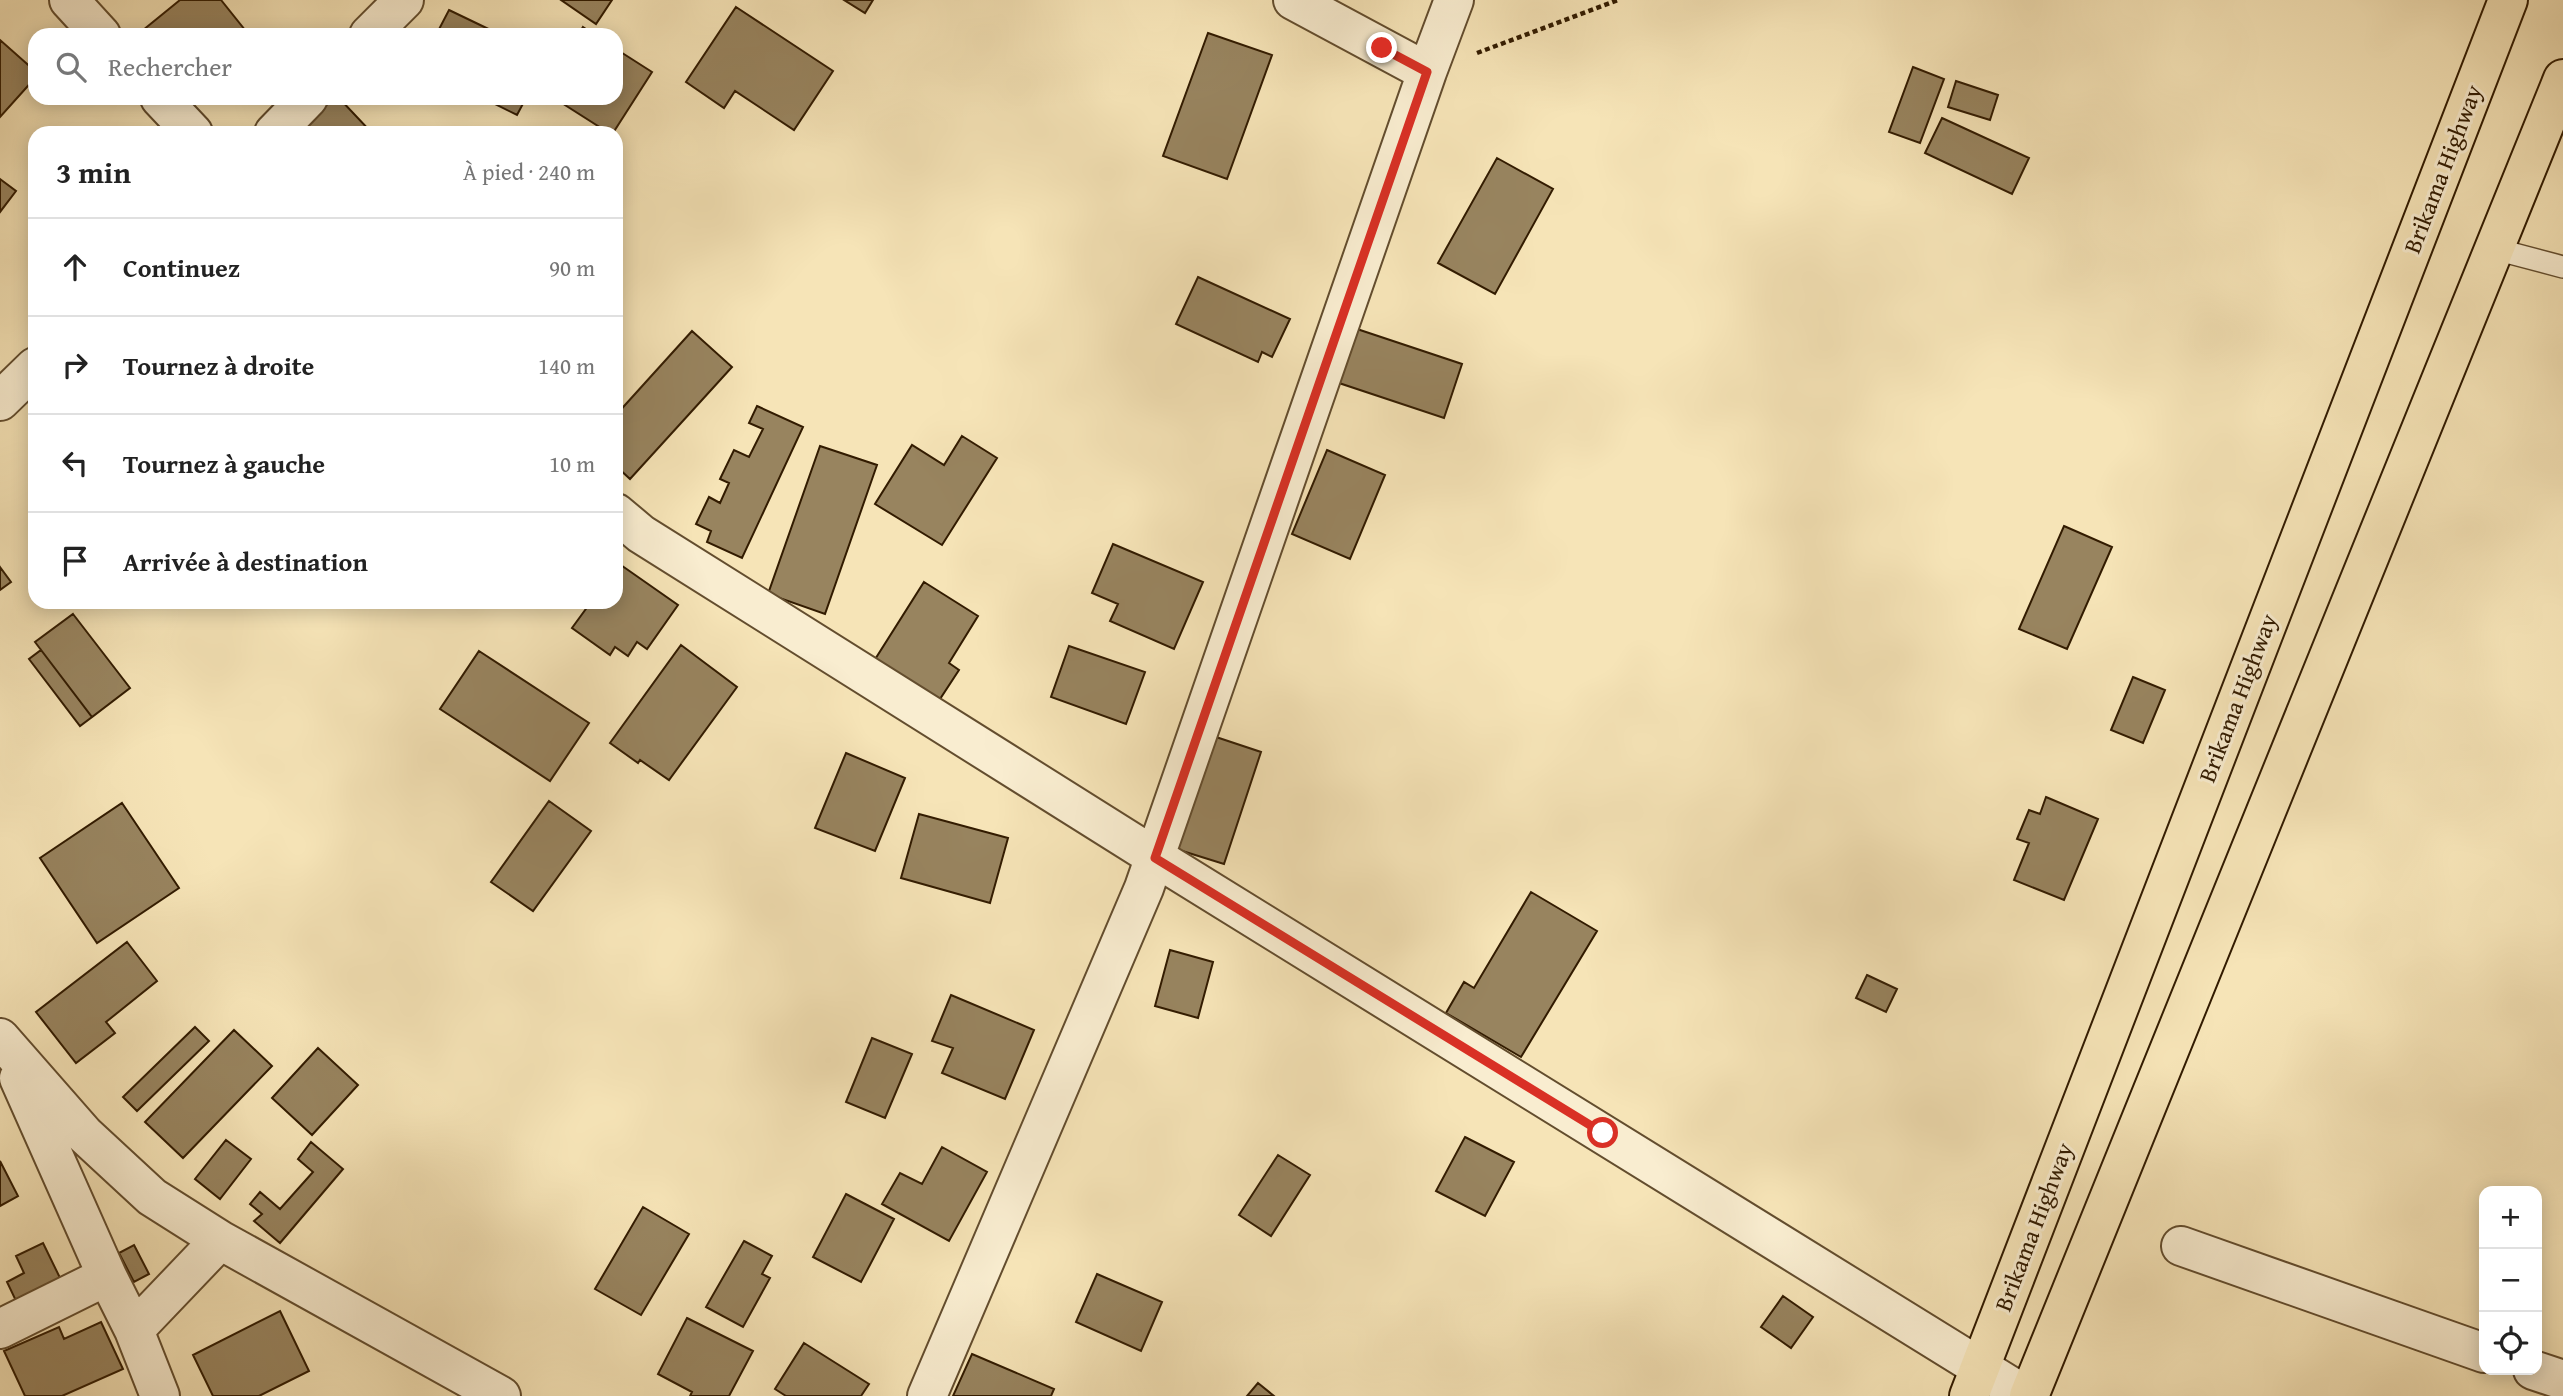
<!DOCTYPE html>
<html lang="fr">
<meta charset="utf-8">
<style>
body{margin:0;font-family:"Gentium Book Plus",serif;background:#f6f6f6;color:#222}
.controls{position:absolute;right:21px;bottom:21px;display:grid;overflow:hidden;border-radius:14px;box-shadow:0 4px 18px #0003}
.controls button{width:63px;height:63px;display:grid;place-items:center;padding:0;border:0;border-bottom:2px solid #e0e0e0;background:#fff;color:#222;font:35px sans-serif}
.stop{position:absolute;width:21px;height:21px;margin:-16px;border:5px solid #d93025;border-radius:50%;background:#fff}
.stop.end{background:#d93025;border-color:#fff;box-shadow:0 2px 7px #0008}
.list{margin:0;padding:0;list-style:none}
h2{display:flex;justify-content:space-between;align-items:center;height:91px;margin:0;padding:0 28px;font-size:30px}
h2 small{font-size:23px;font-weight:400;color:#767676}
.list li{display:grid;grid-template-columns:46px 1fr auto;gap:21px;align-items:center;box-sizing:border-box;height:98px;padding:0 28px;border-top:2px solid #e0e0e0}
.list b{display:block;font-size:26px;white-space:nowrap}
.list em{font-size:23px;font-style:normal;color:#767676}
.icon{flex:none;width:38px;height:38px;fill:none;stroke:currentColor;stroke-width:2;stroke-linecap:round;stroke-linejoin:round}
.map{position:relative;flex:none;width:2563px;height:1396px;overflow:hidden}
.search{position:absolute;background:#fff;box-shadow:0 4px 18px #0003;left:28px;top:28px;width:595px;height:77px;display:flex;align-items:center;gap:18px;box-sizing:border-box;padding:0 24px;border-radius:21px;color:#767676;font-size:26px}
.panel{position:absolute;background:#fff;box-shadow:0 4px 18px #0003;left:28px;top:126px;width:595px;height:483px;border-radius:21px}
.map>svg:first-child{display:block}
.building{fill:#98845f;stroke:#321b00;stroke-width:2}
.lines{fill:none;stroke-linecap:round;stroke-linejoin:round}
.service-casing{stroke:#634d2e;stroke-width:24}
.minor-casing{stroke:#634d2e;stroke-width:42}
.trunk-casing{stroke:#321b00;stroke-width:42}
.path{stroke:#321b00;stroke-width:4.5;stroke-dasharray:5 3.5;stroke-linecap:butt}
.service{stroke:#f9edd0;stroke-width:21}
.minor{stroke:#f9edd0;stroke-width:38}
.trunk{stroke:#f6e4b7;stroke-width:38}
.route{stroke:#d93025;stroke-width:9}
.labels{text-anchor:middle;stroke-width:6;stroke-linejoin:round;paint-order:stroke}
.street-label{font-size:24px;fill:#321b00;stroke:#f9edd0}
</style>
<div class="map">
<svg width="2563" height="1396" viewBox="0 0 2563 1396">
<rect width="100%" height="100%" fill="#f6e4b7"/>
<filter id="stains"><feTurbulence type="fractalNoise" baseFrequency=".00286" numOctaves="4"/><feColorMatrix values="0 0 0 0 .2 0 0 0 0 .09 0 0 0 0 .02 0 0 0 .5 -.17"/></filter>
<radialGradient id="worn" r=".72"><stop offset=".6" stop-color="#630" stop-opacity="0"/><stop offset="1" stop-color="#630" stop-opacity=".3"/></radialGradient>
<path class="building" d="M180,0H221L249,35H137Z
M561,0H612L596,24Z
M844,0H873L865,13Z
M736,7L833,71L794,130L735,91L724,108L686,82Z
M449,10L501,35H436Z
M583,27L595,35H578Z
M1208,33L1272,55L1227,179L1163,156Z
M0,40L35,71V78L0,117Z
M616,49L652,72L613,133H609L554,98H616Z
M1913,67L1944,79L1920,143L1889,132Z
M1956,81L1998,95L1990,120L1948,107Z
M334,98H339L372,133H306L301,128Z
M483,98H526L517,115Z
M1942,118L2029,158L2012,194L1925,153Z
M1497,158L1553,189L1495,294L1438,263Z
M0,179L16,191L0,212Z
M1198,277L1290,319L1272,357L1262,352L1258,362L1176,324Z
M1348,326L1462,364L1444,418L1330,380Z
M692,331L732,367L630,479L616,466V415Z
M757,406L803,427L742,558L707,542L711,531L696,524L709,497L720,503L729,483L720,479L734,450L749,457L763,429L749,423Z
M962,436L997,458L942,545L875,504L912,445L944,465Z
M820,446L877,465L825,614L768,594Z
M1327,450L1385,475L1350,559L1292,534Z
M2064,526L2112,547L2067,649L2019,629Z
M1113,544L1203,582L1174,649L1110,621L1118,604L1092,593Z
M618,563L678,605L647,649L637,642L628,656L615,647L610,655L572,628L591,602H616V566Z
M0,567L11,582L0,590Z
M924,582L978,616L949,663L959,670L938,702L874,661Z
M73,614L130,688L92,717L35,642Z
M681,645L737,687L669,780L640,760L638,763L610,743Z
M1069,646L1145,672L1126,724L1051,697Z
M41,650L92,717L80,726L29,659Z
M479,651L589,723L550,781L440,709Z
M2133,677L2165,690L2143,743L2111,730Z
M1213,736L1261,752L1224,864L1176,849Z
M846,753L905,778L875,851L815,828Z
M2046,797L2098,819L2064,900L2014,880L2029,843L2017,839L2029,810L2040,814Z
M549,801L591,831L533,911L491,882Z
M122,803L179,888L97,943L40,858Z
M919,814L1008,838L990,903L901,878Z
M1531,892L1597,931L1521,1057L1446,1013L1464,982L1474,988Z
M127,942L157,981L106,1022L115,1033L76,1063L36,1012Z
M1170,950L1213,962L1198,1018L1155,1006Z
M1867,975L1897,989L1886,1012L1856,998Z
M951,995L1034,1030L1005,1099L942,1073L953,1048L932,1041Z
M195,1027L209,1041L137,1111L123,1097Z
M234,1030L272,1066L183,1158L145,1122Z
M872,1038L912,1054L885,1118L846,1102Z
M318,1048L358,1085L312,1135L272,1098Z
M1465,1137L1514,1162L1485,1216L1436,1191Z
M226,1140L251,1159L220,1199L195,1179Z
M311,1142L343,1169L280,1243L254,1221L262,1214L250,1204L260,1192L280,1209L313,1172L298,1159Z
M942,1147L987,1172L949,1241L882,1204L900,1173L922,1184Z
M1278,1155L1310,1175L1271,1236L1239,1215Z
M0,1161L18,1196L0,1206Z
M846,1194L894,1219L861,1282L813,1257Z
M643,1207L689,1234L641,1315L595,1289Z
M744,1241L772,1256L762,1274L770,1278L743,1327L706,1307Z
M43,1243L62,1282L17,1303L7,1282L24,1273L16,1256Z
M134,1245L149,1274L134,1282L119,1253Z
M1097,1274L1162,1302L1141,1351L1076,1322Z
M1783,1296L1813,1317L1791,1348L1761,1327Z
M280,1311L309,1371L259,1396H213L193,1355Z
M687,1318L753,1351L729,1396H690L692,1392L658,1374Z
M101,1322L123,1369L62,1396H25L4,1351L59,1327L64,1339Z
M804,1343L869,1384L861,1396H786L775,1389Z
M972,1354L1054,1389L1051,1396H953Z
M1258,1383L1274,1396H1247Z"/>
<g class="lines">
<defs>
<path id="service" d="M2495,249L2563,267"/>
<path id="minor" d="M69,0L101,35
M1293,0L1427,72
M369,35L404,0
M160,98L193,133
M274,133L308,98
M0,401L35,367
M616,513L641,534L1155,857L2026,1396
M0,1038L85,1135L152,1197L220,1240L501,1396
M19,1078L107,1276L134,1330L160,1396
M2181,1246L2484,1353
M0,1329L107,1276
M134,1330L220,1240
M2533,1370L2563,1380
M927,1396L1144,888L1427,72L1454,0"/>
<path id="trunk" d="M1969,1396L2508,0
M2029,1396L2563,79"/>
</defs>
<use href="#service" class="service-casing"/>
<use href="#minor" class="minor-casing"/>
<use href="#trunk" class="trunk-casing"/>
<path class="path" d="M1477,53L1618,0"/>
<use href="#service" class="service"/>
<use href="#minor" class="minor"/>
<use href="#trunk" class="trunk"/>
</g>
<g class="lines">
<path class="route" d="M1382,48L1427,72L1155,858L1603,1133"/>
</g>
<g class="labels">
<g class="street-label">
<text transform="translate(2443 169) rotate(-69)" y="8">Brikama Highway</text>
<text transform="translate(2238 698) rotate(-69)" y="8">Brikama Highway</text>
<text transform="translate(2034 1227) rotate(-69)" y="8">Brikama Highway</text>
</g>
</g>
<rect width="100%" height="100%" filter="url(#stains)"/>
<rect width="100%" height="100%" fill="url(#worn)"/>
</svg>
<div class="controls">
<button>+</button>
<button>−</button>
<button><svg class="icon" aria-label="locate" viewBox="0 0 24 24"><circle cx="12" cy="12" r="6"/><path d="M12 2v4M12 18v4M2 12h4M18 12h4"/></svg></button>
</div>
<div class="stop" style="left:1603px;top:1133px"></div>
<div class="stop end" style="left:1382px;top:48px"></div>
<div class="search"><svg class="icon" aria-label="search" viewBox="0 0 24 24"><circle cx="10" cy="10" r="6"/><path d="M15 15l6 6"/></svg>Rechercher</div>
<section class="panel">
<h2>3 min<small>À pied · 240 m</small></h2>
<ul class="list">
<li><svg class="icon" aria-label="ahead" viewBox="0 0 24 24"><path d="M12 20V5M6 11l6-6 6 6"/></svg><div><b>Continuez</b></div><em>90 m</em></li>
<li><svg class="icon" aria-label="right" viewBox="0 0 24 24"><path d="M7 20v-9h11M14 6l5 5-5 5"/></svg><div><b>Tournez à droite</b></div><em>140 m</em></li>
<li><svg class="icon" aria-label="left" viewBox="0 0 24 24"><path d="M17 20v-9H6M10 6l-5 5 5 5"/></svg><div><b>Tournez à gauche</b></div><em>10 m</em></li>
<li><svg class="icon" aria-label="arrive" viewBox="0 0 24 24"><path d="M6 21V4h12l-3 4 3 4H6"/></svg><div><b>Arrivée à destination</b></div></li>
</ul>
</section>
</div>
